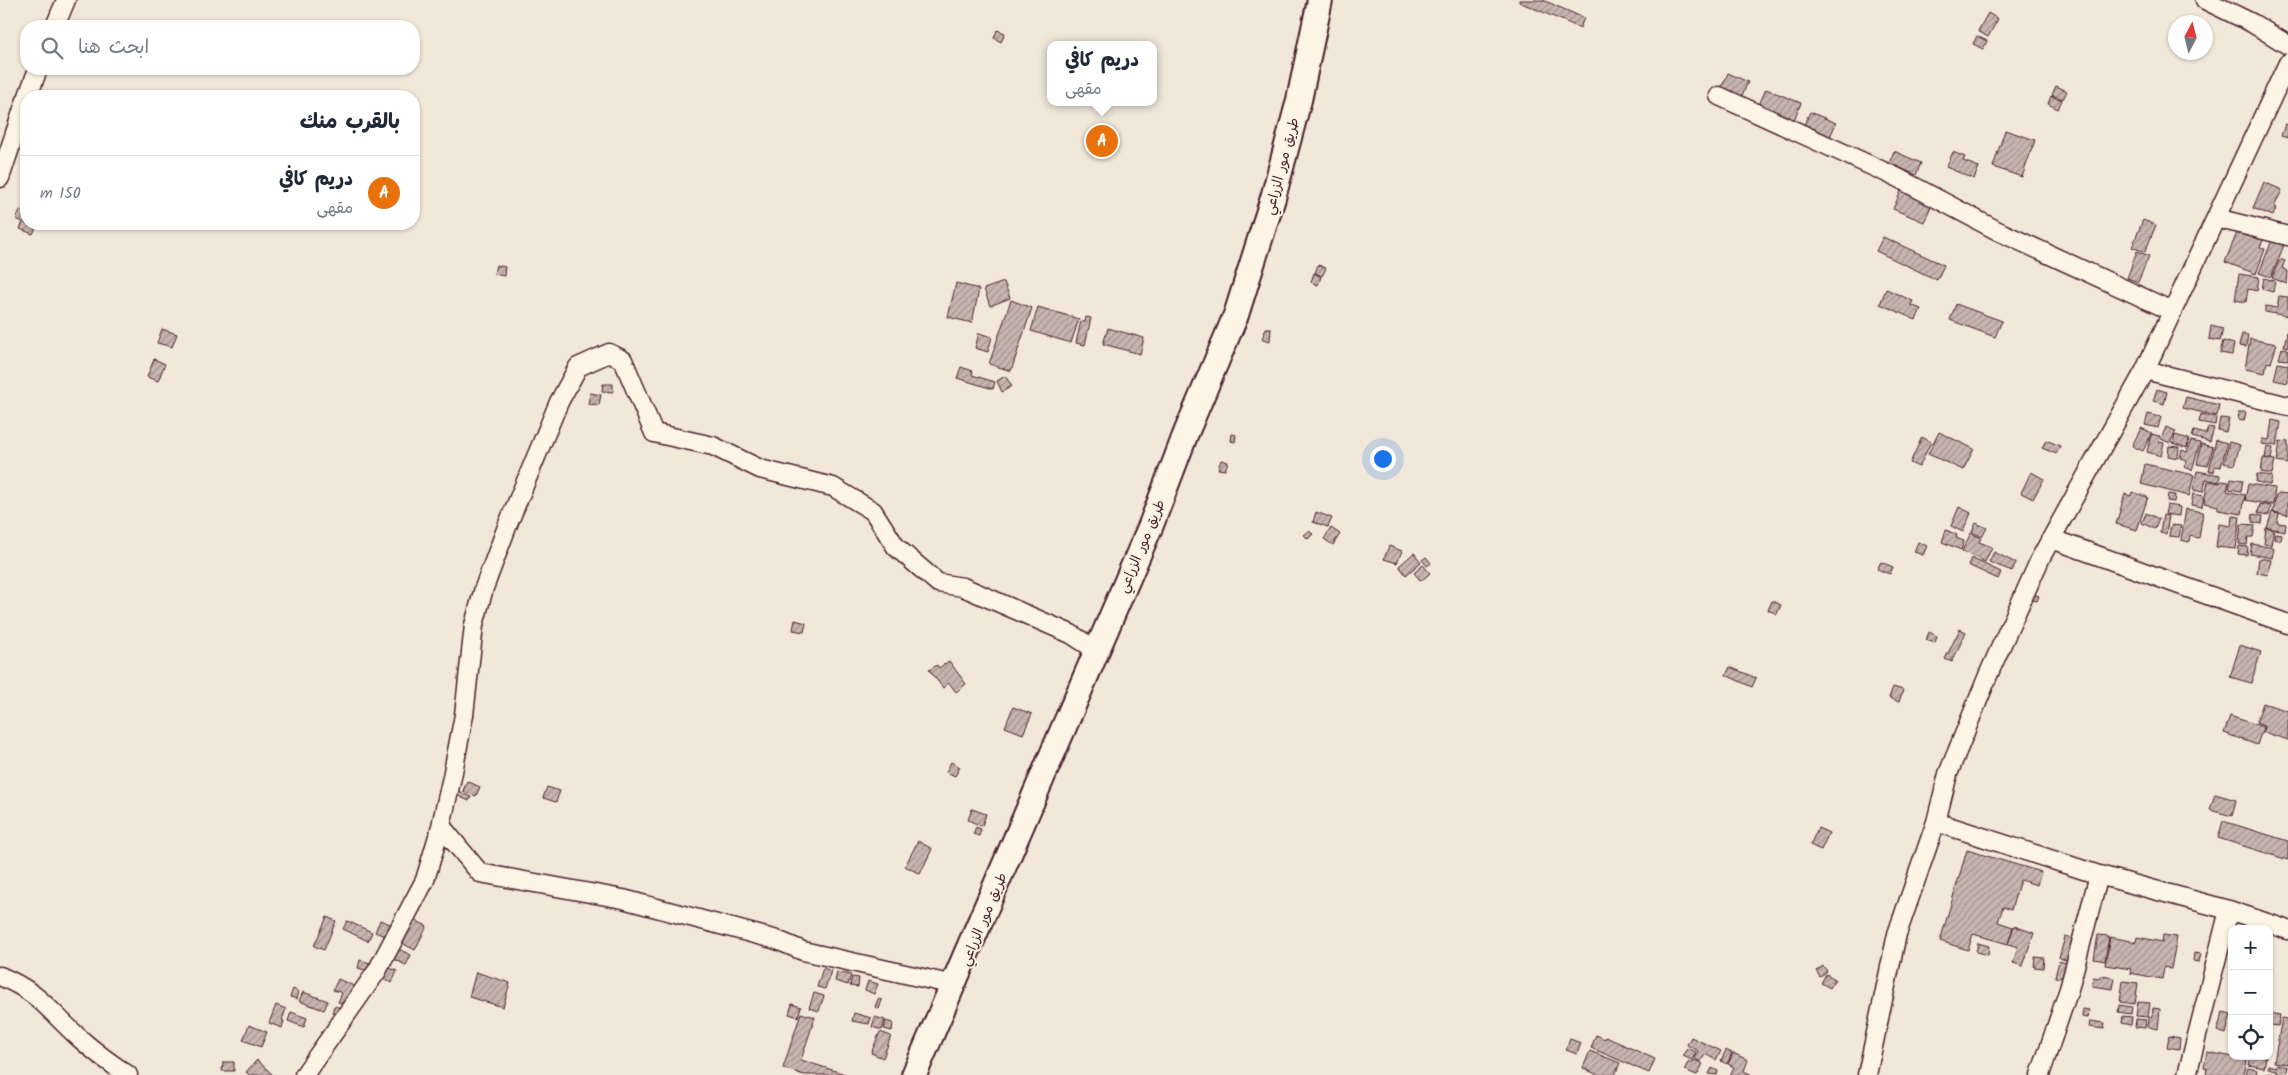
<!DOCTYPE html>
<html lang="ar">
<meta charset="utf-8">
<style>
body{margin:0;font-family:Kalam,"Playpen Sans Arabic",sans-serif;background:#f2f2f3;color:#1f2937;direction:rtl}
.controls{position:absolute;right:15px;bottom:15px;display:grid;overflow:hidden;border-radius:10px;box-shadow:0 1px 4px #0004}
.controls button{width:45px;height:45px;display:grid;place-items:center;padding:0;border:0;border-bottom:1px solid #e0e1e3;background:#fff;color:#1f2937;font:25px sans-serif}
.compass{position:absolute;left:2168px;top:15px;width:45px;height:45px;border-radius:50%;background:#fff;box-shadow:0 1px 4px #0004;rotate:7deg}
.you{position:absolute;left:1382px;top:458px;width:18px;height:18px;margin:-12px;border:4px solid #fff;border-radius:50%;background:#1a73e8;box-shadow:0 0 0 8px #1a73e833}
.badge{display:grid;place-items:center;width:32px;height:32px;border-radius:50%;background:#db2777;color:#fff;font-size:16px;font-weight:700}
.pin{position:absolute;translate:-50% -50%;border:2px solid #fff;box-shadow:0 1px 5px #0006}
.popup{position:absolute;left:1047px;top:41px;width:110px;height:65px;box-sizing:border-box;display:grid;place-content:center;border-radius:10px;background:#fff;filter:drop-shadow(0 1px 4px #0005);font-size:16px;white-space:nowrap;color:#747a83}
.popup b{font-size:19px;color:#1f2937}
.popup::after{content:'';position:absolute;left:50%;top:100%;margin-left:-10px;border:10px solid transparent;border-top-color:#fff}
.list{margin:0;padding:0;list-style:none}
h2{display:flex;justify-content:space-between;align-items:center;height:65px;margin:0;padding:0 20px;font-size:21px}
h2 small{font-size:16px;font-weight:400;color:#747a83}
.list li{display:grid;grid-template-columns:32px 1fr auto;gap:15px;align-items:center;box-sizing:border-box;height:75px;padding:0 20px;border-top:1px solid #e0e1e3}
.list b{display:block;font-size:19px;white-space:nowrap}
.list p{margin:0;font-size:16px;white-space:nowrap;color:#747a83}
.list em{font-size:16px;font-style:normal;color:#747a83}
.icon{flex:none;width:28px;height:28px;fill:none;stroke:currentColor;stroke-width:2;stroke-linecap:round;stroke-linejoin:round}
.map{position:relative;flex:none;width:2288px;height:1075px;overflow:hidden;direction:ltr}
.search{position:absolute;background:#fff;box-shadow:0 1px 4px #0004;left:20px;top:20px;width:400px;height:55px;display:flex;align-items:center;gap:12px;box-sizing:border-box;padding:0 18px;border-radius:20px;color:#747a83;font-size:19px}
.panel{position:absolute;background:#fff;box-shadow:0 1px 4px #0004;left:20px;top:90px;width:400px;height:140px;border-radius:20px;direction:rtl}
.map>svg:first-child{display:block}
.building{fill:url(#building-hatch);stroke:#4a1f2b}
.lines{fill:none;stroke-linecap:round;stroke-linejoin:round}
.street-casing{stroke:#4a1f2b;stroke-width:21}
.secondary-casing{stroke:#4a1f2b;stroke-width:28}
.street{stroke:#fcf5e5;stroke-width:18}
.secondary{stroke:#fcf5e5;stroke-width:24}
.labels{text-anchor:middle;stroke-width:4;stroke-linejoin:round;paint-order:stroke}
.street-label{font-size:14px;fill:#4a1f2b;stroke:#fcf5e5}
</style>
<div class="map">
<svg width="2288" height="1075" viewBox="0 0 2288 1075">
<defs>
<pattern id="building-hatch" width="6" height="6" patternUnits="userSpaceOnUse" patternTransform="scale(1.25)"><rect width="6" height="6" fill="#c7b6af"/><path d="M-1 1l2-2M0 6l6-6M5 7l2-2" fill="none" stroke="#a4938f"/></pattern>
</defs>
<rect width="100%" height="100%" fill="#f1e8da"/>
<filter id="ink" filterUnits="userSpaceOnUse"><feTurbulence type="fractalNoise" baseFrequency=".02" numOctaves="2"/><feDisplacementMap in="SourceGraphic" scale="10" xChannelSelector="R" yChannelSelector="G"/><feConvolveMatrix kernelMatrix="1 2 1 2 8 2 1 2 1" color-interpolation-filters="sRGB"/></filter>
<g filter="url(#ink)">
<path class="building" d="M1519,0H1543L1584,18L1580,28L1519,2Z
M1988,13L1998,19L1988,37L1978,31Z
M997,30L1005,33L1001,42L994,38Z
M1977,36L1987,41L1983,49L1973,44Z
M1728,73L1748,82L1741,98L1721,89Z
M2056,86L2067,91L2063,99L2052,95Z
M1766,89L1801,103L1794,120L1759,105Z
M2051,96L2062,100L2058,109L2048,104Z
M1810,112L1836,123L1830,137L1804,125Z
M2285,124L2288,125V138L2281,136Z
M2005,130L2035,140L2022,177L1993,167Z
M1894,151L1921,163L1916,175L1889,163Z
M1953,152L1965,157L1963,161L1979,167L1974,179L1946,167Z
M2264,182L2282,190L2274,207L2276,208L2273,216L2253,208Z
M1901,191L1932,204L1924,222L1893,209Z
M20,210L26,212V224H38L33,234L20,229L23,222L16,219Z
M2143,220L2156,225L2145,252L2132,247Z
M2239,228L2264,238L2260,247L2265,249L2256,274L2225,262Z
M1883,237L1944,265L1937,280L1876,251Z
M2272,240L2284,245L2271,277L2259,273Z
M2137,251L2149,256L2138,282L2127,278Z
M2280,259L2285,261L2282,268L2288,271L2287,284L2272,278Z
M496,265L505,267L504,276L494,274Z
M1318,265L1326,268L1322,276L1315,273Z
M1314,273L1321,277L1318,285L1311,282Z
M2239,274L2259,277L2257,291L2248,289L2246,302L2235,300Z
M2264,278L2275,281L2273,292L2262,289Z
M1004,282L1010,298L990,306L984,289Z
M956,283L979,289L972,323L948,317Z
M1886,289L1913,301L1911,305L1921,309L1916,320L1880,304Z
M2279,296L2288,297V316L2265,312V306L2277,308Z
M1011,300L1032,308L1011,371L989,364Z
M1956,304L2002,321L1995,337L1950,320Z
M1038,307L1079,319L1071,343L1031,331Z
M1086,317L1091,318L1085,345L1076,343L1081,321L1085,322Z
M2211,326L2223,329L2220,341L2209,339Z
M2288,327V347L2284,346Z
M1108,328L1144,338L1140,354L1103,344Z
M1266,328H1271L1270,341L1262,339Z
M162,329L177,334L172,347L157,343Z
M979,333L992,337L988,352L975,348Z
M2242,334L2248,335L2246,347L2239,346Z
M2250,339L2277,344L2271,363L2267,362L2265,373L2245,369Z
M2223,341L2234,344L2232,355L2220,353Z
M2282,348L2288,349V360L2279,359Z
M154,359L165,364L158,381L147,377Z
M2278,363L2288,365V383L2274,380Z
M961,367L973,371L972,375L995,382L993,389L957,378Z
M1005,376L1012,386L1002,392L997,381Z
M603,384H613V392L602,391Z
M2157,389L2167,392L2164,404L2153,401Z
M590,393L601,395L599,405L588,404Z
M2186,397L2219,405L2217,416L2183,408Z
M2239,412H2246L2244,421L2238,420Z
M2148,414L2161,417L2158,428L2145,425Z
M2201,414L2216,417L2215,425L2199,422Z
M2220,418L2229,419L2226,432L2218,430Z
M2272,420L2281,422L2277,446L2261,444L2262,439L2269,440Z
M2166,427L2176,431L2170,443L2161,439Z
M2208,427L2214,428L2210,442L2192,437L2194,431L2206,434Z
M2141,428L2152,433L2143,451L2132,446Z
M1939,432L1974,449L1963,470L1928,454Z
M1232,434L1236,435L1235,442L1231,441Z
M2151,434L2160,436L2159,442L2164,443L2161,456L2147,452Z
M2175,435L2189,439L2187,448L2173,443Z
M1922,437L1931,442L1919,467L1910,463Z
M2046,440L2060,446L2056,454L2042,448Z
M2216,440L2227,443L2221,467L2215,466L2214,472L2209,471Z
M2191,441L2200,443L2192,470L2184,467L2187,460L2180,458L2182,450L2187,452Z
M2280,441L2288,442V464L2277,462Z
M2229,442L2240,445L2234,465L2224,463Z
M2201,444L2213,447L2208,466L2197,464Z
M2169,446L2179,447L2178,458L2168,456Z
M2267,447L2273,448L2271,459L2265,458Z
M2263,458L2275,460L2272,474L2261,472Z
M1221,460L1228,462L1225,470L1218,469Z
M2145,464L2194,475L2189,496L2141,484Z
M2197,471L2220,475L2219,482L2206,479L2203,492L2193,490Z
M2031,472L2044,479L2033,499L2021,493Z
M2257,474L2272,476L2270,485L2256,482Z
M2231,478L2243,480L2241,491L2229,489Z
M2208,481L2220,483L2221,481L2229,482L2227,491L2245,495L2242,514L2218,510V506L2204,503Z
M2248,484L2275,488L2273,505L2245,500Z
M2132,492L2148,497L2137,530L2116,524L2125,494L2131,496Z
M2279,493L2288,494V515L2273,512L2276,495Z
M2168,494L2175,495L2174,502L2167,501Z
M2193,494L2204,496L2202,507L2191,505Z
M2260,504L2271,506L2269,515L2258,513Z
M2167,505L2180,507L2179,516L2165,514Z
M1959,507L1971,513L1963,532L1951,526Z
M2186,509L2203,512L2199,538L2190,536L2189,542L2181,540Z
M1316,512L1332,518L1328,527L1313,522Z
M2272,512L2279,514L2277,523L2286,524L2285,531L2267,528Z
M2146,513L2159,519L2155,529L2142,523Z
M2253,514L2263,516L2262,524L2252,522Z
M2163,515L2169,516L2166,534L2160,533Z
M2232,516L2240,517L2236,549L2216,547L2219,524L2231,526Z
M1976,523L1987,528L1982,537L1972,532Z
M2241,524L2255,525L2253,537H2248L2247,545L2239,544Z
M2171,525L2181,526L2179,537L2169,536Z
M1331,528L1340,534L1333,545L1324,539Z
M2266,528L2274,530L2271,545L2264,544Z
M1946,530L1957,535L1956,538L1964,541L1961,550L1942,542Z
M1309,531L1313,534L1308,539L1304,535Z
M1971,533L1981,538L1979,542L1992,547L1985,562L1962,551Z
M2275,533L2282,534L2281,540L2274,538Z
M1918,542L1927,546L1923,555L1914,552Z
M2252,544L2274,548L2272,558L2250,554Z
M1389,546L1402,551L1397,563L1384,559Z
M2239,546L2248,547L2247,555L2238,554Z
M1994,552L2016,563L2012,571L1989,562Z
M1414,553L1421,562L1406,575L1399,566Z
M1426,557L1431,563L1427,566L1422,560Z
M1971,558L2001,572L1998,579L1968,565Z
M2259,558L2271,560L2268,575L2257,573Z
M1881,562L1893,567L1890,574L1877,569Z
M1423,565L1430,573L1421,581L1414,573Z
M2033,594L2039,596L2037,601L2032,600Z
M1772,601L1781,605L1777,614L1768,610Z
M795,620L806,623L804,632L793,630Z
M1960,629L1966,632L1952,662L1945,659Z
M1929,632L1937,636L1935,643L1926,640Z
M2240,645L2261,652L2251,683L2230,677Z
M949,661L966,684L956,692L949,683L943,688L929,670L937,665L939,668Z
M1730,667L1756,678L1752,687L1726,675Z
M1893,687L1903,690L1899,702L1889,698Z
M2263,703L2288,711V740L2263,732L2264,726L2256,723Z
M1013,707L1032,714L1023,734L1005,727Z
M2230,716L2263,727L2257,745L2224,733Z
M951,762L960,767L955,776L946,772Z
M467,781L480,787L476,796L463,791Z
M547,787L560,791L556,802L543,798Z
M456,790L471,797L469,801L454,794Z
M2215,794L2236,800L2232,816L2210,810Z
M972,809L986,814L982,826L968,820Z
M2223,821L2288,841V860L2218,838Z
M976,827L981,829L979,836L973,834Z
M1818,828L1829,833L1821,850L1810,845Z
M918,841L932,849L920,874L905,866Z
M1967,850L2041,872L2037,885L2020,880L2011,910L2003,907L1998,922L2013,927L2008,944L1973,934L1968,950L1940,941Z
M327,917L336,921L324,950L314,946Z
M412,919L427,926L415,950L400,942Z
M380,920L393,925L387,937L375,932Z
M347,921L372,932L368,941L343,929Z
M2014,926L2034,933L2023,966L2013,963L2018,947L2008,944Z
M2098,935L2109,936L2105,961L2094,959Z
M2163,935L2177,937L2171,969L2164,967L2162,979L2130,973L2131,969L2105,965L2110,937L2136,942L2137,937L2162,942Z
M2065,937L2078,940L2073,962L2059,958Z
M1978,943L1989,946L1988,955L1976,952Z
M396,948L411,955L406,965L391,958Z
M2194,953L2201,954L2199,962L2193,961Z
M2035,957L2044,958L2043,968L2034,967Z
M360,960L370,963L368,971L358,968Z
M2059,961L2070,964L2067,979L2055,977Z
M1823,966L1827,971L1820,977L1816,971Z
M387,967L397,971L392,983L382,979Z
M823,968L831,971L825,989L817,987Z
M476,972L510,983L503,1007L469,997Z
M837,972L851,975L848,985L835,981Z
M1826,974L1835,979L1830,988L1821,983Z
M2100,976L2115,978L2113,989L2092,986L2093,977L2100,978Z
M852,977L859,978L858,987L850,986Z
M338,979L356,987L348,1006L338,1002L342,993L333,990Z
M868,981L878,984L874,994L865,990Z
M2123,981L2138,983L2135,1004L2120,1002Z
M293,989L299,992L297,999L290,997Z
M303,992L328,1001L324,1010L299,1001Z
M814,993L824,996L819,1011L809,1008Z
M878,999L882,1000L879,1009L875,1007Z
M2138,1002L2150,1003L2148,1017L2136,1016Z
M792,1004L801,1007L798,1017L789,1014Z
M276,1005L286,1009L282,1020L284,1021L282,1028L269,1023Z
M2119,1005L2132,1007L2131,1014L2118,1012Z
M334,1006L342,1008L339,1016L332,1013Z
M2153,1008L2160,1009L2158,1029L2148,1027L2149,1017H2152Z
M2083,1009L2089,1010L2088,1018L2082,1017Z
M291,1012L307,1018L304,1027L288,1021Z
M2223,1012L2231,1014L2226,1034L2217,1031Z
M801,1013L815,1017L801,1060L848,1075H804L783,1068Z
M854,1013L871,1018L869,1024L852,1021Z
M2269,1013L2280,1015L2278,1026L2269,1025Z
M2123,1016L2132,1017L2131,1025L2122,1023Z
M875,1017L885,1020L882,1030L872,1027Z
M2282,1018L2288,1019V1064L2274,1062Z
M2136,1019L2146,1020L2145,1028L2135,1027Z
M886,1021L893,1023L892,1031L884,1029Z
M2090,1021L2105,1023L2104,1029L2089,1027Z
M249,1025L267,1032L261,1047L243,1040Z
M880,1032L891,1036L883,1058L871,1053Z
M1596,1035L1605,1039L1606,1037L1655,1059L1649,1073L1591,1048Z
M2169,1036L2180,1038L2179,1049L2167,1047Z
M1691,1037L1721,1051L1716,1060L1705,1054L1701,1062L1694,1058L1698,1051L1687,1045Z
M1570,1039L1581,1043L1577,1054L1566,1050Z
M1687,1048L1696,1052L1692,1060L1683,1056Z
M1726,1050L1732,1053L1727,1064L1721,1061Z
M1590,1051L1620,1063L1615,1075H1598L1583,1068Z
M2207,1052L2239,1058V1056H2248L2244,1075H2206L2207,1068L2204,1067Z
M1733,1053L1748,1060L1744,1071L1752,1075H1730L1734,1067L1728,1064Z
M2251,1056L2266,1057L2264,1068L2249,1065Z
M257,1060L273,1075H249L246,1072Z
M1694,1060L1703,1064L1697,1075L1684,1070L1689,1061L1692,1063Z
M223,1062H234V1071H222Z
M2277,1064L2288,1067L2286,1075H2268V1072L2277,1074L2278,1071L2268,1068V1065L2276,1067Z
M1712,1068L1718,1071L1717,1075L1709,1074Z
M2248,1068L2257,1070L2256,1075H2246Z"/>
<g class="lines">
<defs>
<path id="street" d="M2205,0L2252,23L2288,45
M55,26L66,0
M28,96L38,69
M1719,96L1898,178L1998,231L2172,311
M0,178L26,100
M2216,218L2288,236
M2145,370L2288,406
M2052,539L2288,624
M1936,822L2099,875L2229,910L2288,930
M441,826L480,873L623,899L777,940L803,951L954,985
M0,976C38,992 47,1008 76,1035C92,1050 110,1063 128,1075
M304,1075L377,971L425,880L441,826L452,777L464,715L474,625L484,588L508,524L559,402L578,367L609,353L623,360L654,433L713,446L760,469L833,487L873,511L896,547L938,583L963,587L1071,634L1097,651
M1867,1075L1897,934L1936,822L1948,774L1989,673L2041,557L2145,370L2288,63
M2040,1075L2069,989L2099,875
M2187,1075L2229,910"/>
<path id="secondary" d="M914,1075L1151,525L1186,433L1236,315L1273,198L1299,100L1320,0"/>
</defs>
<use href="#street" class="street-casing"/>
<use href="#secondary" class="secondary-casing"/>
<use href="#street" class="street"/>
<use href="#secondary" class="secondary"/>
</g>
</g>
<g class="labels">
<g class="street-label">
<text transform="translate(1281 166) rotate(-75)" y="5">طريق مور الزراعي</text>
<text transform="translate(1141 546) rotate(-67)" y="5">طريق مور الزراعي</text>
<text transform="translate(983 919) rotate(-67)" y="5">طريق مور الزراعي</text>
</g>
</g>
</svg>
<div class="controls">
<button>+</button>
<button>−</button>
<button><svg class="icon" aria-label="locate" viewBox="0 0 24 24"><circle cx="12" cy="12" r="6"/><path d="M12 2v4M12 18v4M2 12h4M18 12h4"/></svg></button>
</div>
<svg class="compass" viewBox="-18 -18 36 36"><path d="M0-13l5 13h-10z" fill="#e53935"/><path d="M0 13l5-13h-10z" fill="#747a83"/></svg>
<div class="you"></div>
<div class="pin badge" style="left:1102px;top:141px;background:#e8710a">A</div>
<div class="popup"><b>دريم كافي</b>مقهى</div>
<div class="search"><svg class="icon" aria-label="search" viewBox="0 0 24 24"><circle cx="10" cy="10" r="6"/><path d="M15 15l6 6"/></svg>ابحث هنا</div>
<section class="panel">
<h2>بالقرب منك<small></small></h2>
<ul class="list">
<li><span class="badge" style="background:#e8710a">A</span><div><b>دريم كافي</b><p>مقهى</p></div><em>150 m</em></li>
</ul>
</section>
</div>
